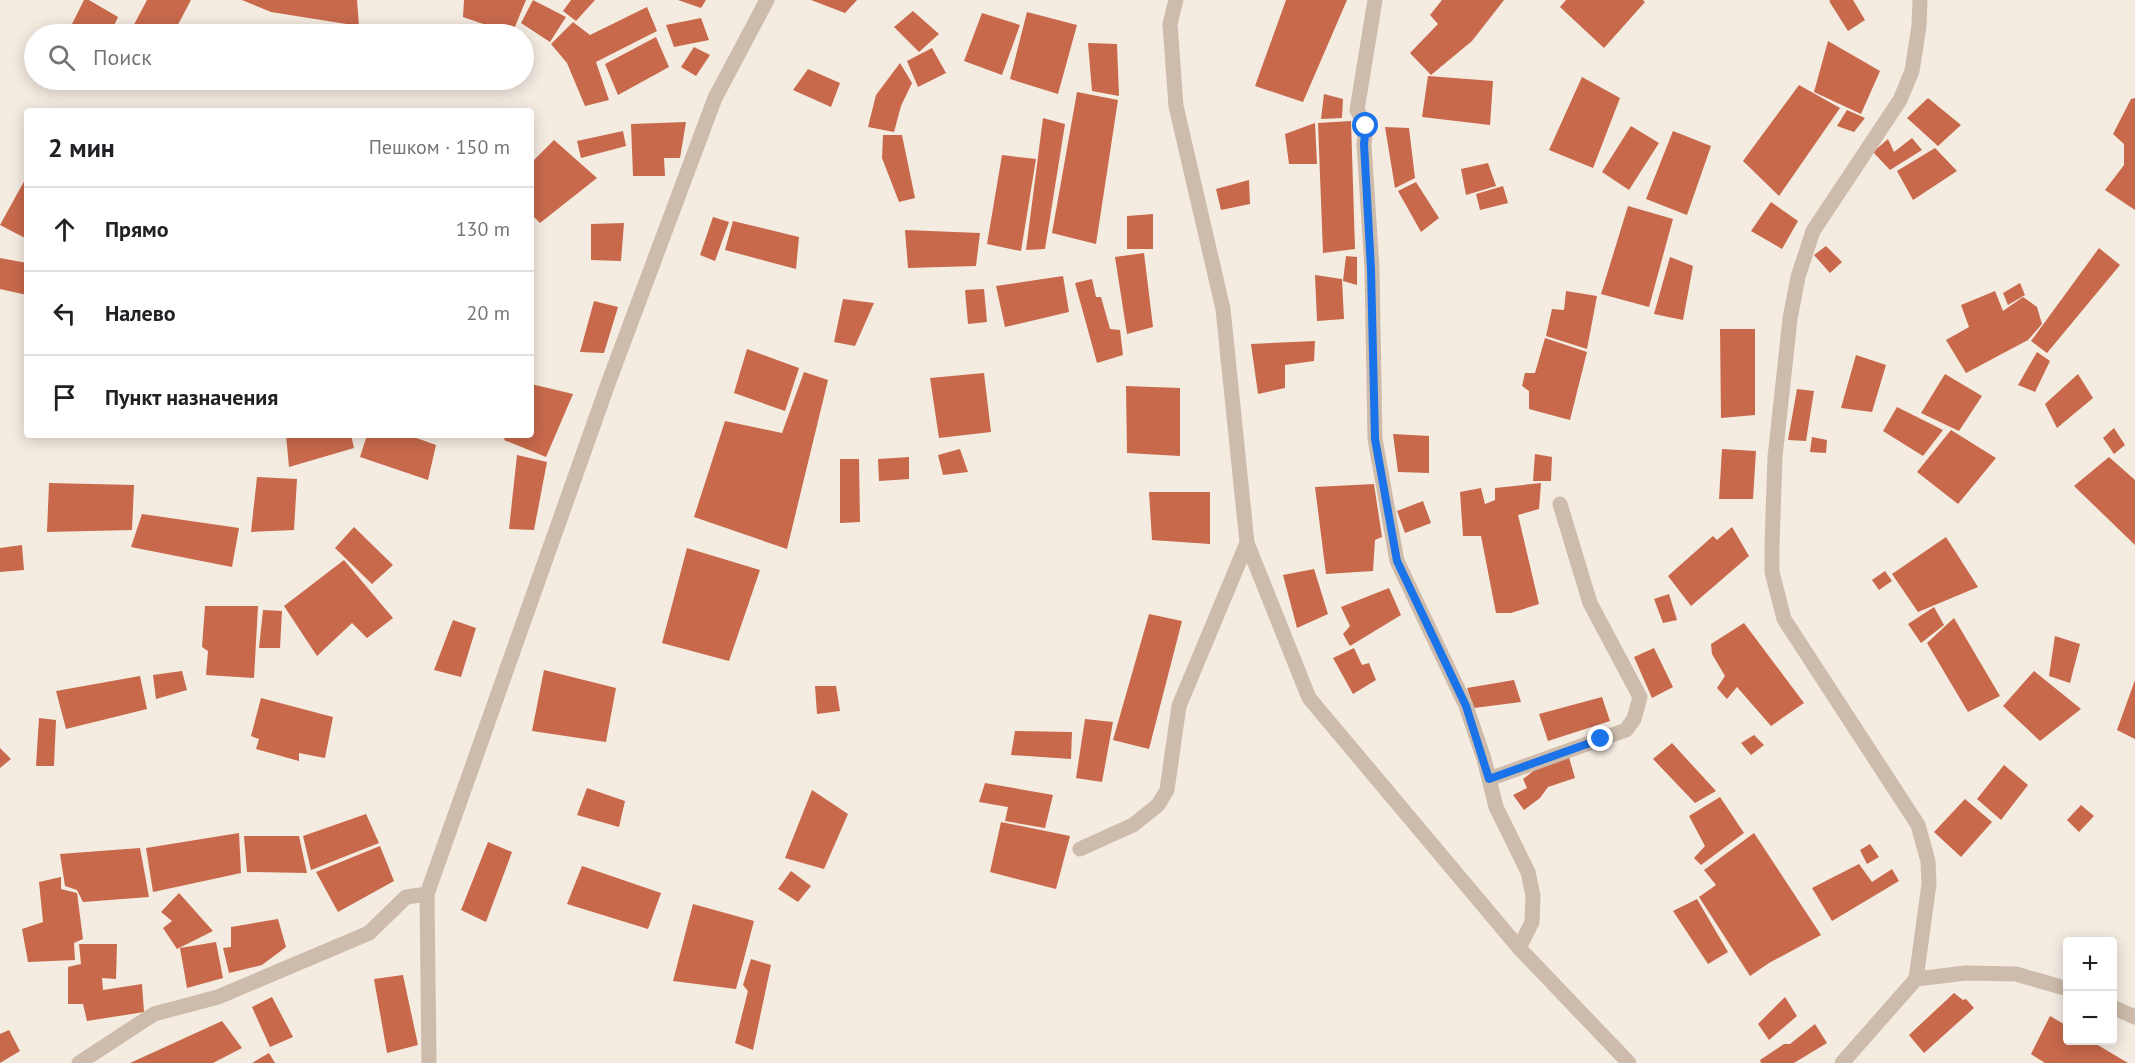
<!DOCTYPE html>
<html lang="ru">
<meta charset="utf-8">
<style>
body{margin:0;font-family:"PT Sans",sans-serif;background:#f2f2f2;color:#202124}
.controls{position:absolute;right:18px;bottom:18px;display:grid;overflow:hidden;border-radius:6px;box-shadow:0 3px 15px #0003}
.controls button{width:54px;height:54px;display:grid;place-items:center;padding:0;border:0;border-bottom:2px solid #e0e0e0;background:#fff;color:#202124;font:30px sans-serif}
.stop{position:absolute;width:18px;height:18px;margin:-14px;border:4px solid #1a73e8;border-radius:50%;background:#fff}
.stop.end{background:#1a73e8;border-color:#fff;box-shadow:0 2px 6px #0008}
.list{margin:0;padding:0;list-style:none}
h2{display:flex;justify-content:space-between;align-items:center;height:78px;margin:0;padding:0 24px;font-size:26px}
h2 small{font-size:20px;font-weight:400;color:#757577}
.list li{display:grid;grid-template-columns:39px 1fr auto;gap:18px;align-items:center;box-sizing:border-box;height:84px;padding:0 24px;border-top:2px solid #e0e0e0}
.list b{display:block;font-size:22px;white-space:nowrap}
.list em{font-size:20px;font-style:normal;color:#757577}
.icon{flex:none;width:33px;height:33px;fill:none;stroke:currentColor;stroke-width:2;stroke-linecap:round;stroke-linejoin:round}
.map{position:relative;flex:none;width:2135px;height:1063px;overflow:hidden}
.search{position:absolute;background:#fff;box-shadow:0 3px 15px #0003;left:24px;top:24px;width:510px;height:66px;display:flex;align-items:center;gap:15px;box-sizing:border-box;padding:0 21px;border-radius:33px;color:#757577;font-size:22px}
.panel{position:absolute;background:#fff;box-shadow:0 3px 15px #0003;left:24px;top:108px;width:510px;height:330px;border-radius:6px}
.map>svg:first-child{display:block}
.building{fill:#c8694b}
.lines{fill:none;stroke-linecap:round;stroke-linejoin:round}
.street{stroke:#cdbbac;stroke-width:15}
.route{stroke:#1a73e8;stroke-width:8}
</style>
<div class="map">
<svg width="2135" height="1063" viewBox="0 0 2135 1063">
<rect width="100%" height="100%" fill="#f4ebe1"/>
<path class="building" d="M84,0H89L118,17L110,34H67Z
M147,0H191L173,34H129Z
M242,0H357L359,26L271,12Z
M464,0H526L512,34L463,17Z
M533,0L566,17L550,42L521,23Z
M571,0H595L576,21L563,11Z
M678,0H706L701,8Z
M811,0H857L845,13Z
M1286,0H1347L1303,102L1255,86Z
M1442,0H1504L1472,41L1431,75L1410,53L1438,24L1430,15Z
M1566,0H1643L1645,2L1604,48L1560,7Z
M1831,0H1853L1865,20L1848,31L1829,1Z
M647,7L657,31L596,62L609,100L585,106L567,63L551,44L573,22L590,35Z
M913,11L939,34L919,52L894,27Z
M1027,12L1077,25L1058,94L1010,79Z
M982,13L1020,25L1002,75L964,61Z
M701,18L709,40L674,47L666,25Z
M656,37L669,67L618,95L605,64Z
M1828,41L1880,71L1861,114L1814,92Z
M1088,43L1117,44L1119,96L1092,91Z
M694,47L710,55L696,76L681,67Z
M932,48L946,73L918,87L907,61Z
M900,63L912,83L901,106L894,132L868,127L876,95Z
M808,69L840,83L831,107L793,90Z
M1428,76L1493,81L1490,125L1422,117Z
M1582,77L1620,98L1593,168L1549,150Z
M1799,85L1840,108L1779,196L1743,161Z
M1077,92L1118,100L1096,244L1052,233Z
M1324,94L1343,99L1342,118L1321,119Z
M1928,98L1961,125L1938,146L1907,118Z
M2135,98V210L2105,190L2124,165V144L2113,134L2131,99Z
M1847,110L1865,118L1854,132L1837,126Z
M1043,118L1065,124L1045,249L1026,250Z
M1351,121L1355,249L1323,253L1318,123Z
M686,122L680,158H664L665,176H633L631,124Z
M1315,123L1317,164H1289L1285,134Z
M1631,126L1659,143L1629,190L1602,172Z
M1385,127L1409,128L1415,178L1395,188Z
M623,131L626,146L581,158L577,141Z
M1673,131L1711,146L1687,215L1646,199Z
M883,135H902L915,198L899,202L882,158Z
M1912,138L1922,150L1890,170L1873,152L1888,139L1894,152Z
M554,140L597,178L540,223L531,214V163Z
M1935,148L1957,171L1913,200L1897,171Z
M1002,155L1036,159L1021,251L987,244Z
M1488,163L1496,186L1466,195L1461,169Z
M27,176V239L0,225Z
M1249,180L1250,204L1221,210L1216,189Z
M1416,182L1439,218L1421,232L1398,191Z
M1503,186L1508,203L1480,210L1476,194Z
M1771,202L1798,221L1782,249L1751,231Z
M1628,206L1673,219L1649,307L1601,294Z
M1153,214V249H1127V216Z
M713,217L729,222L715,261L700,255Z
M733,221L799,237L796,269L725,250Z
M624,223L621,261L591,260V224Z
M905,230L980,233L976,266L908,268Z
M1826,246L1842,262L1830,273L1814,255Z
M2099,248L2120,265L2047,353L2031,341Z
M1144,253L1153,327L1127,334L1115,257Z
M1346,256L1357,257V285L1343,281Z
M1670,257L1693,266L1683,320L1654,314Z
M0,258L27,263V295L0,289Z
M1315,275L1342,279L1344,319L1317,321Z
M1063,276L1069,312L1005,327L996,286Z
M1092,279L1096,297H1101L1110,329L1120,330L1123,355L1097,363L1075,283Z
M2020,283L2025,295L2008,305L2003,293Z
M984,289L987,322L968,324L965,290Z
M1566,291L1597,296L1587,349L1546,336L1552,309L1564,310Z
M1995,291L2003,311L2023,297L2037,307L2042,324L2028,340L1966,373L1946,340L1969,327L1961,305Z
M843,299L874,303L855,346L834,342Z
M594,301L618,307L604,353L580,352Z
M1720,329H1755V415L1721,418Z
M1545,338L1587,352L1570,420L1529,409V391L1522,386L1525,373H1535Z
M1315,341L1314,361L1285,365V388L1258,394L1251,344Z
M747,349L799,368L785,411L734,393Z
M2037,352L2050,361L2035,392L2018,385Z
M1856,355L1886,365L1872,412L1841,408Z
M804,372L828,380L787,549L694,517L725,421L782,433Z
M984,373L991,432L939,438L930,378Z
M1945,374L1982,396L1959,431L1921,413Z
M2078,374L2093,398L2057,428L2045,404Z
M531,384L573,394L546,457L504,440L506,435H531Z
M1126,386L1180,388V456L1127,453Z
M1797,389L1814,391L1806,441L1788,440Z
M1897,407L1943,430L1923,456L1883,431Z
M2114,428L2125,445L2114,454L2103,438Z
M1951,430L1996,458L1958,504L1917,472Z
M1393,434L1429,436V473L1398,472Z
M286,435H351L354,448L289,467Z
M367,435H408L436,445L428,480L360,457Z
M1812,437L1827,440L1826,453L1810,452Z
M960,449L968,472L943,475L938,455Z
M1722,449L1756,451L1753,499H1719Z
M1535,454L1552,457L1551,481H1533Z
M517,455L547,462L534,530L509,529Z
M909,457V479L879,481L878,459Z
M2109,457L2135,480V545L2074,486Z
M840,459H859L860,522L840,523Z
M257,477L297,479L294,530L251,532Z
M49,483L134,485L132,530L47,532Z
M1541,483L1539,509L1518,515L1539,604L1511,613H1496L1481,536H1463L1460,492L1481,488L1485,504L1495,500V488Z
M1374,484L1382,537L1375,540L1373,571L1326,574L1315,487Z
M1149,492H1210V544L1152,540Z
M1423,501L1431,523L1405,533L1397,511Z
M142,514L239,528L232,567L131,547Z
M354,527L393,565L372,584L335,548Z
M1732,527L1749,556L1691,606L1668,576L1713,536L1717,540Z
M1946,537L1978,587L1918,612L1892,574Z
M22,545L24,570L0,572V548Z
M687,548L760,570L729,661L662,643Z
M344,560L393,618L367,638L352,623L317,656L284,606Z
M1314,569L1328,614L1297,628L1283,575Z
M1885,571L1892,581L1879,590L1872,580Z
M1389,588L1401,615L1350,646L1343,634L1350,626L1341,607Z
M1669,594L1677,620L1663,623L1654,599Z
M205,606H258L254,678L206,675L208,651L202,647Z
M1934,607L1944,625L1921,643L1908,624Z
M263,610L282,611L280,648H259Z
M1149,614L1182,621L1149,749L1113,740Z
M1954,618L2000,696L1968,712L1927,643Z
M453,620L476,628L461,677L434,670Z
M1744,623L1804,703L1771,726L1737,687L1727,699L1717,688L1725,676L1712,654L1711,644Z
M2055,636L2080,644L2070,683L2049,676Z
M1354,648L1362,665L1369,663L1376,680L1353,694L1333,658Z
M1654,648L1673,687L1652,698L1634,657Z
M544,670L616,688L606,742L532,731Z
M182,671L187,690L156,699L153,675Z
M2034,671L2081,709L2040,741L2003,706Z
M140,676L147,709L66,729L56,691Z
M1514,680L1521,702L1474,708L1467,688Z
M2135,680V739L2117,730Z
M815,686H836L840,711L817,714Z
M1602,697L1610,721L1548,741L1539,714Z
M261,698L333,717L325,758L299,753V761L256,749L259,739L251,736Z
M39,718L56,720L54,766H36Z
M1085,719L1113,722L1102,782L1076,778Z
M1015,731L1072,732L1071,759L1011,755Z
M1754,735L1764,745L1751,755L1741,743Z
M1672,743L1716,791L1695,803L1653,759Z
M0,748L11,759L0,768Z
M1568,754L1575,778L1548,787L1540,798L1524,810L1513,795L1527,788L1523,779L1540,766Z
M2004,765L2028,785L2001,820L1977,799Z
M985,783L1053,795L1045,828L1005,821L1008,807L979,802Z
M587,788L625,801L619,827L577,815Z
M812,790L848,814L824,869L785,858Z
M1720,797L1744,833L1701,865L1694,858L1705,846L1689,816Z
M1965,799L1992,822L1961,857L1934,832Z
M2081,805L2094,816L2079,832L2067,820Z
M366,814L379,843L311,870L303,836Z
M1001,822L1070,836L1056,889L990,872Z
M239,833L241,873L153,892L146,848Z
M1754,833L1821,935L1769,963L1750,976L1699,897L1716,885L1704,870Z
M244,836H299L307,873L247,872Z
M488,842L512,852L486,922L461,910Z
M1870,844L1879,857L1867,864L1860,850Z
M380,846L394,881L338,912L316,872Z
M140,848L149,897L83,902L77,890L65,886L60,854Z
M1859,864L1872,882L1892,869L1899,881L1832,921L1812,888Z
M582,866L661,893L648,929L567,904Z
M791,871L811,886L798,902L778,889Z
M61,877V889L77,893L83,939L74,943L75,960L28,962L22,929L43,922L39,882Z
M179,893L213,931L177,949L163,928L172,921L161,912Z
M1697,899L1728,952L1708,964L1673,911Z
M693,904L754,921L736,989L673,981Z
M278,919L286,947L262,965L229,973L223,948L231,947V927Z
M216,942L223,978L187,988L180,948Z
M79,944H117L116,979L102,978L103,990L142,984L144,1012L87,1021L83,1004H68V967L81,964Z
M751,959L771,965L753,1050L735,1043L748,991L743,985Z
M403,975L418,1045L387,1053L374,979Z
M1954,993L1963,1000L1966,999L1974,1008L1924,1053L1909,1035Z
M272,997L293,1037L270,1047L252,1007Z
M1785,997L1797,1016L1769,1040L1758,1024Z
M2050,1016L2067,1026V1041H2091L2128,1063H2045L2031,1054Z
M222,1021L242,1048L213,1063H130Z
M1815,1024L1827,1043L1794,1063H1761L1760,1060L1784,1044H1790Z
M9,1030L20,1051L0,1063V1034Z
M269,1053L275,1063H252Z"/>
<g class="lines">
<path class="street" d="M1176,0L1170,24L1176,106L1223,309L1247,543L1309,698L1519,948L1629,1063
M1375,0L1357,110L1366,126L1364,144L1372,269L1375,439L1397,561L1466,706L1484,759L1496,807L1528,872L1533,896L1532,922L1519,948
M1489,779L1626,730L1634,719L1640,697L1590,603L1560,504
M1080,849L1133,825L1158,805L1167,790L1179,706L1247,543
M1916,979L1929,884L1928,861L1918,825L1784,619L1772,572V545L1775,457L1790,319L1798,277L1813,231L1900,100L1912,71L1919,26L1920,0
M2112,1007L2135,1017
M79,1063L154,1014L218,997L369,933L406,897L427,894
M429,1063L427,894L609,381L715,98L767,0
M1842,1063L1916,979L1966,973L2016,974L2068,989"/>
</g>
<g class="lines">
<path class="route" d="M1366,126L1364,144L1371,269L1375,439L1397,561L1466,706L1489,779L1601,739"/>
</g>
</svg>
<div class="controls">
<button>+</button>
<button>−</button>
</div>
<div class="stop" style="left:1366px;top:126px"></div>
<div class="stop end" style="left:1601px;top:739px"></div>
<div class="search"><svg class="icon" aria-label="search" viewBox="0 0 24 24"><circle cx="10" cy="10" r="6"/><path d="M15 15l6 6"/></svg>Поиск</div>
<section class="panel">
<h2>2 мин<small>Пешком · 150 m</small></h2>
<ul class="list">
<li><svg class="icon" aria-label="ahead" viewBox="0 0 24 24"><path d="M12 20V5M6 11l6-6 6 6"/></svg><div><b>Прямо</b></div><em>130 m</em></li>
<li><svg class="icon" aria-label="left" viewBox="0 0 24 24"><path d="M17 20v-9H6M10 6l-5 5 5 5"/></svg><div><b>Налево</b></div><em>20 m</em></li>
<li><svg class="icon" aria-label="arrive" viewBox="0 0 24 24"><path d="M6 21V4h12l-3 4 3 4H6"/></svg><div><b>Пункт назначения</b></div></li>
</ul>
</section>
</div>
